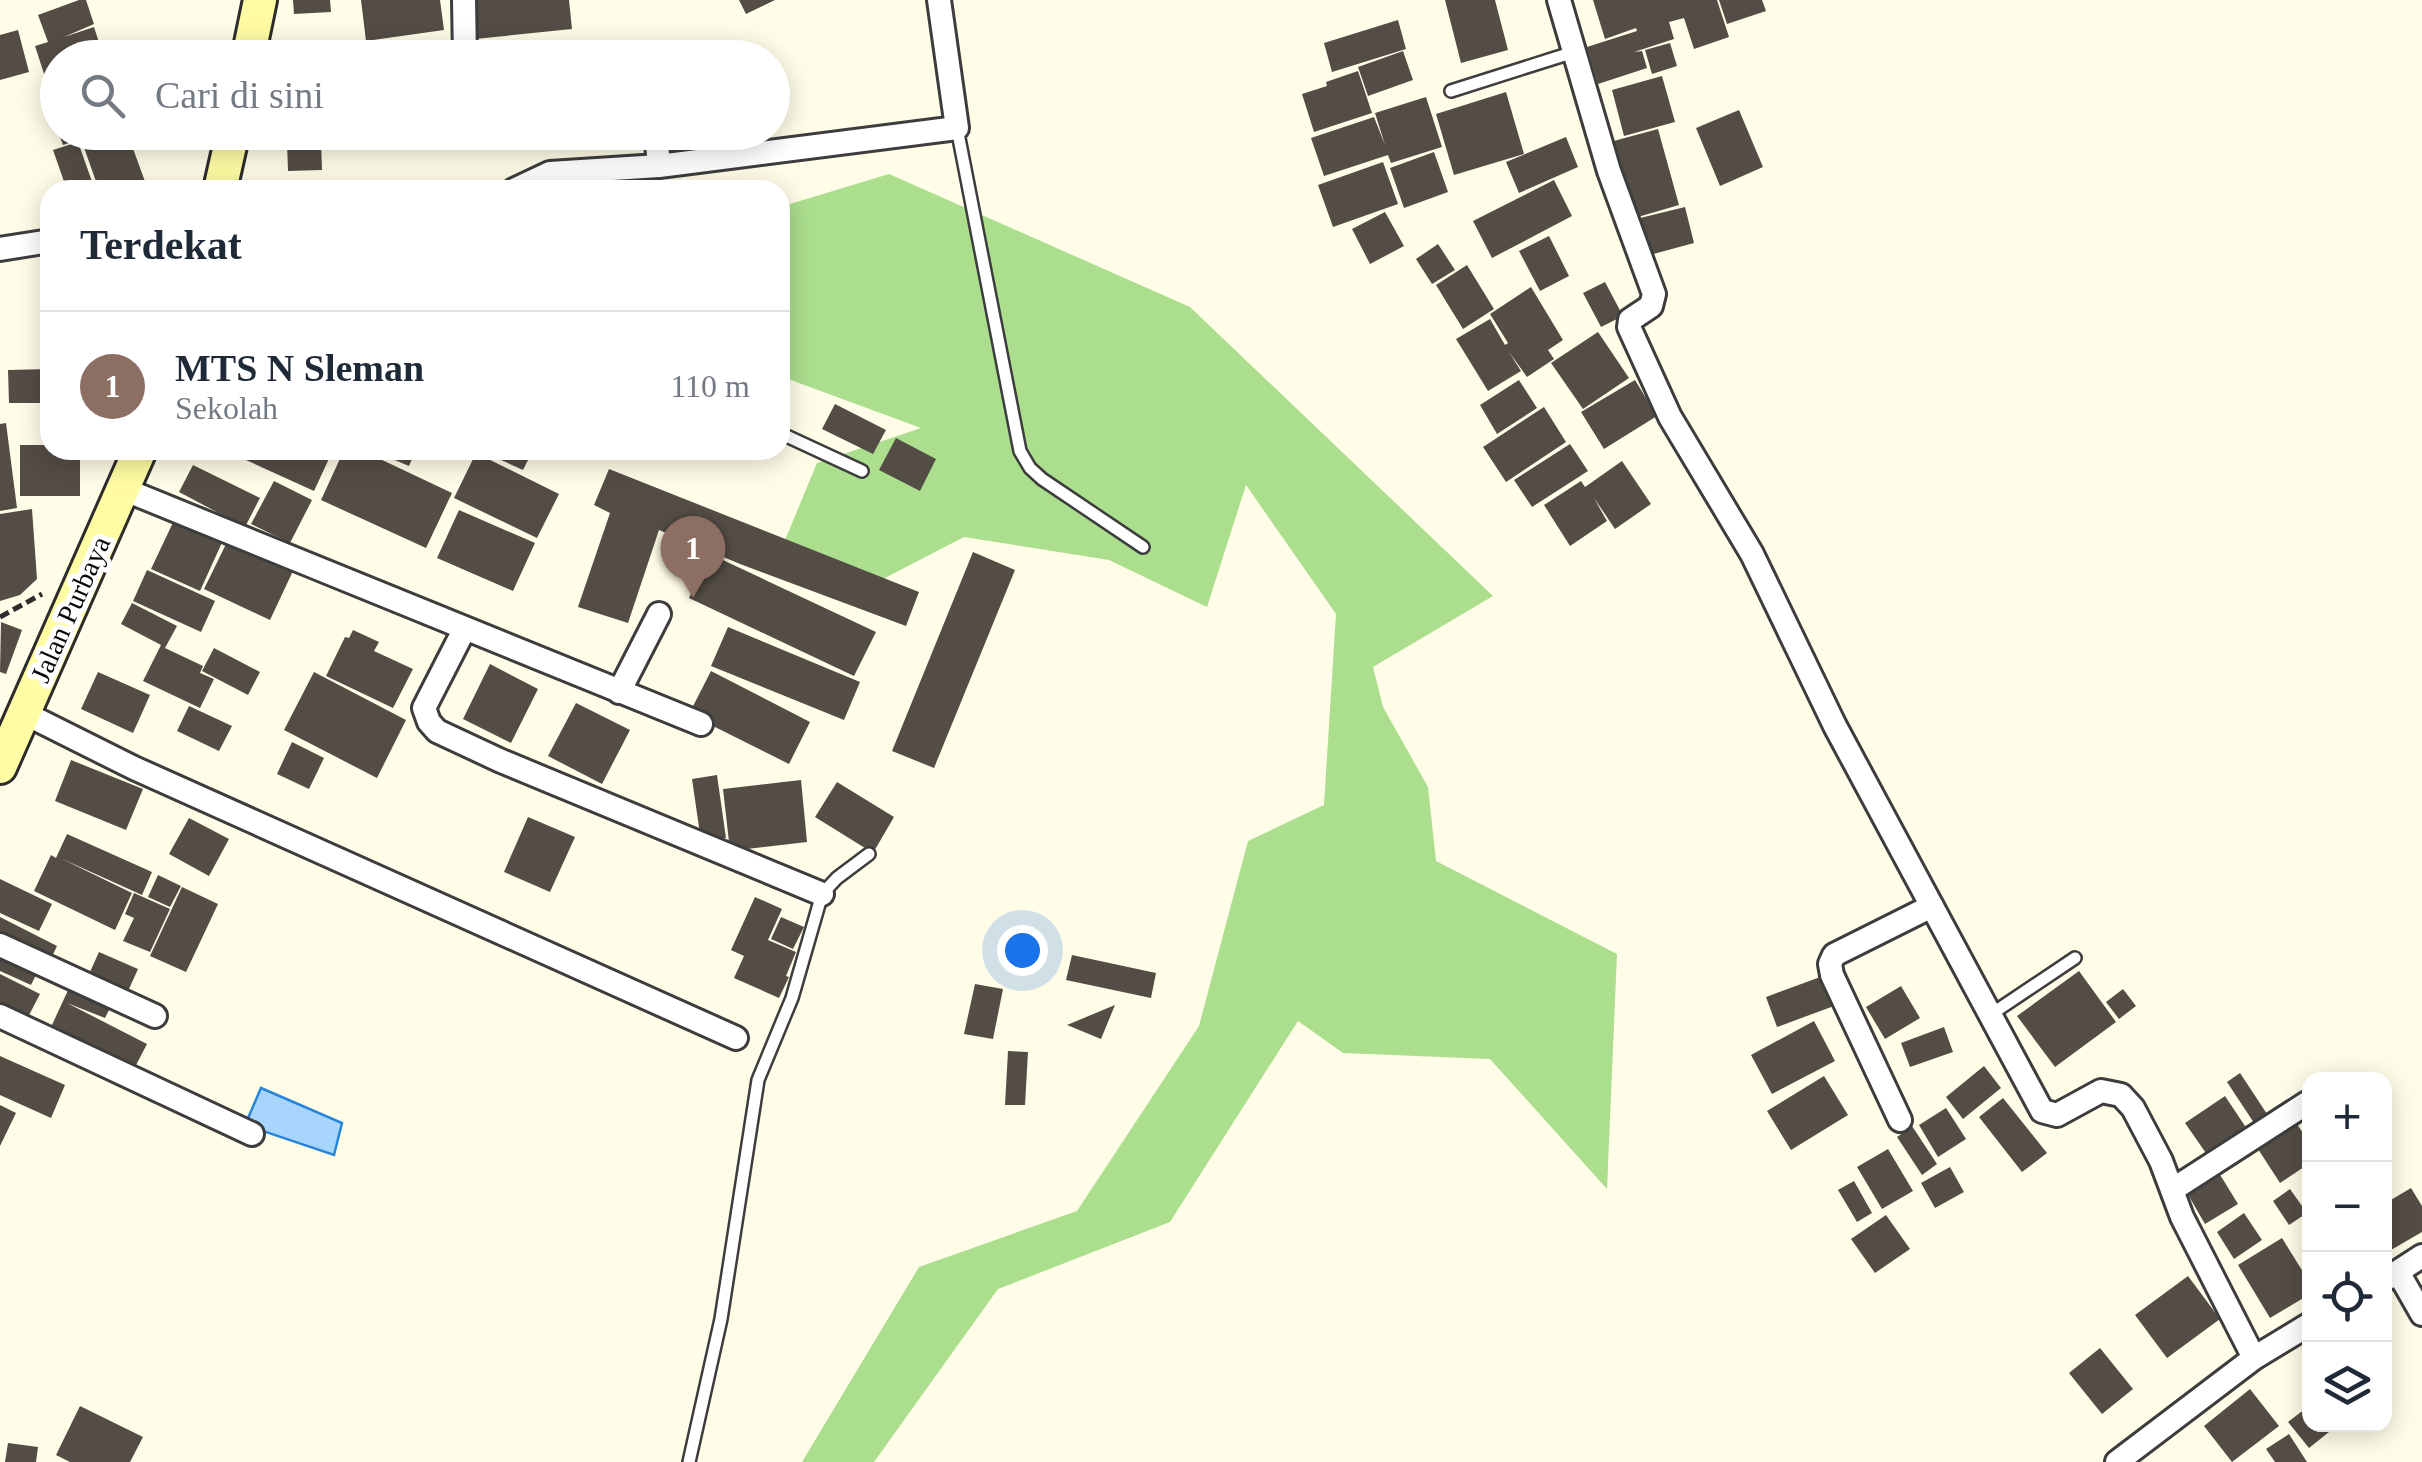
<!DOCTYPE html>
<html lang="id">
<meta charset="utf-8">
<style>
body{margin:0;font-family:"Times New Roman",serif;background:#f2f2f3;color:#1f2937}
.controls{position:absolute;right:30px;bottom:30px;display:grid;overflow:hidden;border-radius:20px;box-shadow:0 5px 25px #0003}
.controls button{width:90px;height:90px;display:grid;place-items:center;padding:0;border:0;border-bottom:2px solid #e0e1e3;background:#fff;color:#1f2937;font:50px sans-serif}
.you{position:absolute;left:1022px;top:950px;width:35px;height:35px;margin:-25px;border:8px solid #fff;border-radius:50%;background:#1a73e8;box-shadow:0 0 0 15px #1a73e833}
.badge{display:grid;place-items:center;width:65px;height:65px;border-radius:50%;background:#d93025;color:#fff;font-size:32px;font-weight:700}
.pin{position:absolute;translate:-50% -82px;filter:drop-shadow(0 2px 5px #0008)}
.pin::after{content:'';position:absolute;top:52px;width:35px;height:30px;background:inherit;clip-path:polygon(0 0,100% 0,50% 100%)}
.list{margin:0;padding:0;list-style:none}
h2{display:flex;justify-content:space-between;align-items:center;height:130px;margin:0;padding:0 40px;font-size:42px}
h2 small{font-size:32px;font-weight:400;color:#747a83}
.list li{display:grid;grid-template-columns:65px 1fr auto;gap:30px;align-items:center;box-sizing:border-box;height:150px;padding:0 40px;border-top:2px solid #e0e1e3}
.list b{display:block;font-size:38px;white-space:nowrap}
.list p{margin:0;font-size:32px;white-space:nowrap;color:#747a83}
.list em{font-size:32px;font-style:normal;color:#747a83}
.icon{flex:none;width:55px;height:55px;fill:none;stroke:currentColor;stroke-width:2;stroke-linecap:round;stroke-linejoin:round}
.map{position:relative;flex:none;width:2422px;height:1462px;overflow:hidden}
.search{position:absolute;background:#fff;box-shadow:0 5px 25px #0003;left:40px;top:40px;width:750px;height:110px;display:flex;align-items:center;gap:25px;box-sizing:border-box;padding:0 35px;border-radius:55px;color:#747a83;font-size:38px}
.panel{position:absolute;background:#fff;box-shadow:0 5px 25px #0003;left:40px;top:180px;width:750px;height:280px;border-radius:30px}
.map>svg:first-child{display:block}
.forest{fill:#abde8d}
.water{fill:#a7d5fc;stroke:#2884d9;stroke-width:2.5}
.building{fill:#544d46}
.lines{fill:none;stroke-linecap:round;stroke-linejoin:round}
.service-casing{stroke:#3d3d3d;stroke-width:16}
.minor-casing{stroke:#3d3d3d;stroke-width:28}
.secondary-casing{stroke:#2c2c2c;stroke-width:38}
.path{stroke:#2c2c2c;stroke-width:5;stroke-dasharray:10 5;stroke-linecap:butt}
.service{stroke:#fff;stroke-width:11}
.minor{stroke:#fff;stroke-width:22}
.secondary{stroke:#fffca3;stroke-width:32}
.labels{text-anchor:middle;stroke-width:10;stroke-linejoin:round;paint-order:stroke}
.street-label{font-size:28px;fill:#0a0a0a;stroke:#fff}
</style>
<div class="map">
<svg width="2422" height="1462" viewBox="0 0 2422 1462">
<rect width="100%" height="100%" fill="#fffce8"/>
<path class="forest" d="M889,174L1190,307L1493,596L1373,667L1383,707L1428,787L1436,861L1617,954L1607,1189L1490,1059L1343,1053L1298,1021L1170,1222L998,1289L874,1462H802L919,1267L1077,1211L1199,1026L1248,841L1324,805L1336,614L1246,485L1207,607L1109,560L964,537L881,580L778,557L817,463L921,428L780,376V207Z"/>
<path class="water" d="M261,1088L342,1123L334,1155L245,1125Z"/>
<path class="building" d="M79,0H86L94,24L64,37L94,27L104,58H58V77L46,80L35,46L48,42L38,15Z
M293,0H330L331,12L294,14Z
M361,0H440L444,30L366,41Z
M472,0H569L572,29L475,39Z
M739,0H775L746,14Z
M1445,0H1495L1508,50L1461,63Z
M1593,0H1717L1729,37L1694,49L1684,18L1669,22L1674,39L1634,52L1642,51L1647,68L1598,84L1587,47L1637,31L1636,28L1605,39Z
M1719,0H1762L1766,11L1727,24Z
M1398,20L1406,49L1332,72L1324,43Z
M18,30L29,72L0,80V35Z
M1670,43L1677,66L1652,74L1645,50Z
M1403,51L1413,80L1368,96L1358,67Z
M1358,71L1372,113L1314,132L1302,94L1327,86L1326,82Z
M1662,76L1675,122L1624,136L1612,90Z
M1506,92L1524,154L1454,175L1436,114Z
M1426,97L1442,147L1391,163L1388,155L1324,176L1311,138L1374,117L1385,145L1375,113Z
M1739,110L1763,167L1720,186L1696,128Z
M1658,129L1679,205L1631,219L1610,142Z
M58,132H127L147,187L139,190H99L81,139L63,145Z
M436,132H590V149L436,150Z
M1566,137L1578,167L1519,193L1506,162Z
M321,140L322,170L288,171L287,142Z
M78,142L95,190H67L53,150Z
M1434,152L1448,192L1404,208L1390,168Z
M1383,162L1398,204L1333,227L1318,185Z
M1554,180L1572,216L1492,258L1473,221Z
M573,184H617V190H573Z
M1685,207L1694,243L1646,256L1636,219Z
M1385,212L1404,246L1370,264L1352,229Z
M1549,236L1569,276L1540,291L1519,251Z
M1438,244L1455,270L1432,284L1416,259Z
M1467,265L1494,309L1463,329L1436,285Z
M1605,282L1623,316L1601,327L1583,293Z
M1531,287L1563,340L1548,350L1554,359L1527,377L1509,352L1521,371L1488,391L1456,339L1490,319L1505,345L1508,343L1490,314Z
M1598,332L1629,378L1583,409L1551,363Z
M50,369V403H9L8,370Z
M1519,380L1537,408L1497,434L1480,405Z
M1635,380L1657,416L1604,449L1581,412Z
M835,404L886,430L873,454L822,429Z
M1544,407L1566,442L1506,482L1483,447Z
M6,423L17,508L0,511V424Z
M896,438L936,459L920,491L879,470Z
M1570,444L1588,471L1532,507L1514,480Z
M20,445H50V450H80V496H20Z
M224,450H333L314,491Z
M344,450H361L452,493L426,548L321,500Z
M371,450H416L409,466Z
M479,450H533L523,470Z
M476,453L559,494L537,538L454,498Z
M1622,461L1651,504L1615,529L1594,498L1607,521L1570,546L1544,505L1581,481L1585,487Z
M193,465L260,498L245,527L179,492Z
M609,469L919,592L906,626L740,564L659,530L628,623L578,607L610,513L594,505Z
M274,481L312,500L290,543L251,524Z
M32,509L37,579L20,595L0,601V514Z
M459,510L535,543L513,591L437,558Z
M177,514L225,536L200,591L151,569Z
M228,540L293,571L270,620L204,589Z
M973,552L1015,570L934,768L892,751Z
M710,554L876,632L854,676L689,598Z
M147,570L215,601L201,632L133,601Z
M132,603L177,626L165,648L203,666L200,673L214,679L200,708L143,681L161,645L121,624Z
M1,622L22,630L6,674L0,672Z
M728,627L860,682L844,720L711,666Z
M353,630L379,642L374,651L413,669L393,708L326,676L345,637L349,638Z
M214,648L260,672L248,695L202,671Z
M490,664L538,689L511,743L463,719Z
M711,671L810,722L789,764L689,714Z
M98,672L150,695L133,733L81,709Z
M314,672L406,720L377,778L284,730Z
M576,703L630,730L602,784L548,756Z
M189,706L232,726L219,751L177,731Z
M292,742L324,758L309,789L277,774Z
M71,760L143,789L126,830L55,801Z
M717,775L726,838L701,841L692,779Z
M801,780L807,842L730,851L723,789Z
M837,782L894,817L873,853L815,817Z
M528,817L575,837L550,892L504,872Z
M189,818L229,839L209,876L169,854Z
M67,834L152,872L142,895L60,858L132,893L115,930L34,891L51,855L56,858Z
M158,875L181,886L170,907L148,897Z
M0,879L52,904L39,931L0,913Z
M182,887L218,904L186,972L150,956Z
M134,893L170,909L150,952L123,941L134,918L125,914Z
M755,897L782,909L768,940L796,952L786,976L789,977L779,998L734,978L744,956L731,950Z
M0,917L57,946L48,965L0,941Z
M781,917L804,927L793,949L771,939Z
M0,946L41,965L31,985L0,971Z
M99,952L138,969L124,1000L85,983Z
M1072,955L1156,973L1151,998L1066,980Z
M2079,971L2116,1022L2055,1067L2017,1016Z
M0,974L40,994L26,1021L0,1009Z
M1823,976L1834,1006L1777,1027L1766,997Z
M975,984L1003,989L993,1039L964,1034Z
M70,986L112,1004L105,1018L67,1003L147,1044L134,1069L51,1027Z
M1901,986L1920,1018L1885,1039L1866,1007Z
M2123,989L2136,1006L2119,1019L2106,1002Z
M1115,1005L1101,1039L1067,1025Z
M1814,1021L1835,1061L1772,1094L1751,1055Z
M1944,1027L1953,1052L1910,1067L1901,1043Z
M1008,1051L1028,1052L1025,1105H1005Z
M0,1056L65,1085L51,1118L0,1095Z
M1984,1066L2001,1088L1963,1119L1946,1097Z
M2240,1073L2273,1123L2260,1132L2227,1082Z
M1824,1076L1848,1115L1791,1150L1767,1111Z
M2225,1096L2247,1129L2208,1156L2185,1123Z
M2003,1098L2047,1153L2022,1172L1979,1117Z
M0,1105L16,1113L0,1146Z
M1946,1108L1966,1139L1938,1157L1919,1125Z
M2297,1124L2310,1144V1163L2280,1183L2258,1149Z
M1912,1126L1937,1164L1922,1175L1897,1137Z
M1888,1149L1913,1191L1882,1209L1857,1167Z
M1950,1167L1964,1192L1935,1208L1921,1183Z
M2219,1173L2238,1204L2205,1224L2187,1193Z
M1854,1181L1872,1213L1857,1222L1838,1190Z
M2411,1188L2422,1206V1232L2384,1254V1204Z
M2290,1189L2307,1213L2289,1225L2273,1201Z
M2244,1213L2262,1240L2234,1259L2217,1232Z
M1886,1215L1910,1249L1875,1273L1851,1239Z
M2282,1238L2310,1283V1294L2270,1318L2238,1265Z
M2188,1276L2220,1319L2167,1358L2135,1315Z
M2100,1348L2133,1389L2102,1414L2069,1373Z
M2250,1389L2279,1426L2232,1462L2204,1426Z
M2310,1405V1424H2339L2309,1448L2288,1422Z
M80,1406L143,1437L130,1462H70L56,1455Z
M2289,1434L2307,1462H2275L2266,1449Z
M8,1443L38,1447L36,1462H5Z"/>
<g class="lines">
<defs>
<path id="service" d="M1451,91L1574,52
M957,128L1020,451L1030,468L1042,479L1143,547
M780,433L862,471
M1990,1015L2075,958
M689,1462L721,1319L758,1080L792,998L822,894L837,878L869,854"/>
<path id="minor" d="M464,0L465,58
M1559,0L1609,171L1654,294L1651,306L1630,320L1629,327L1670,417L1752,554L1835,726L2042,1111L2057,1115L2101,1091L2121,1095L2133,1108L2161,1161L2182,1217L2254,1358
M656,132L659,166
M514,190L550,173L659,166L957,128L939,0
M0,249L50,241
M123,489L701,724
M465,628L424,708L429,722L437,731L499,760L822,894
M619,692L659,614
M24,713L134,768L736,1038
M0,945L155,1016
M0,1016L252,1134
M1900,1120L1832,975L1830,964L1834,955L1932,906
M2172,1190L2307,1103
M2398,1272L2422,1314
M2388,1278L2422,1256
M2117,1462L2254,1358L2310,1324"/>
<path id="secondary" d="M248,58L260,0
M220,190L233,132
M0,767L140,450"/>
</defs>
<use href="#service" class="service-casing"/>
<use href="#minor" class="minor-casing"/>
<use href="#secondary" class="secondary-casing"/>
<path class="path" d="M0,617L42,594"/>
<use href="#service" class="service"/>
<use href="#minor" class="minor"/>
<use href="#secondary" class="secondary"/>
</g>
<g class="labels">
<g class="street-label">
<text transform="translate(70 609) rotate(-66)" y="10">Jalan Purbaya</text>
</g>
</g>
</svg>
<div class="controls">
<button>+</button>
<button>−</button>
<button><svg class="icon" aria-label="locate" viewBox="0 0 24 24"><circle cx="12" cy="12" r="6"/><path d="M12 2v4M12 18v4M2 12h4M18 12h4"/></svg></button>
<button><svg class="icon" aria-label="layers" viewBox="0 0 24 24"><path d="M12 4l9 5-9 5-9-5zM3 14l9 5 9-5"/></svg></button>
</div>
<div class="you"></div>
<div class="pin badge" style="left:693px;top:598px;background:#8d6e63">1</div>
<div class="search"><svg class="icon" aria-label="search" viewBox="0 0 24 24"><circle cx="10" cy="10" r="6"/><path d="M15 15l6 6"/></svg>Cari di sini</div>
<section class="panel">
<h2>Terdekat<small></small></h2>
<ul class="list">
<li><span class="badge" style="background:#8d6e63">1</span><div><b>MTS N Sleman</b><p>Sekolah</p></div><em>110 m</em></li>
</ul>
</section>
</div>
